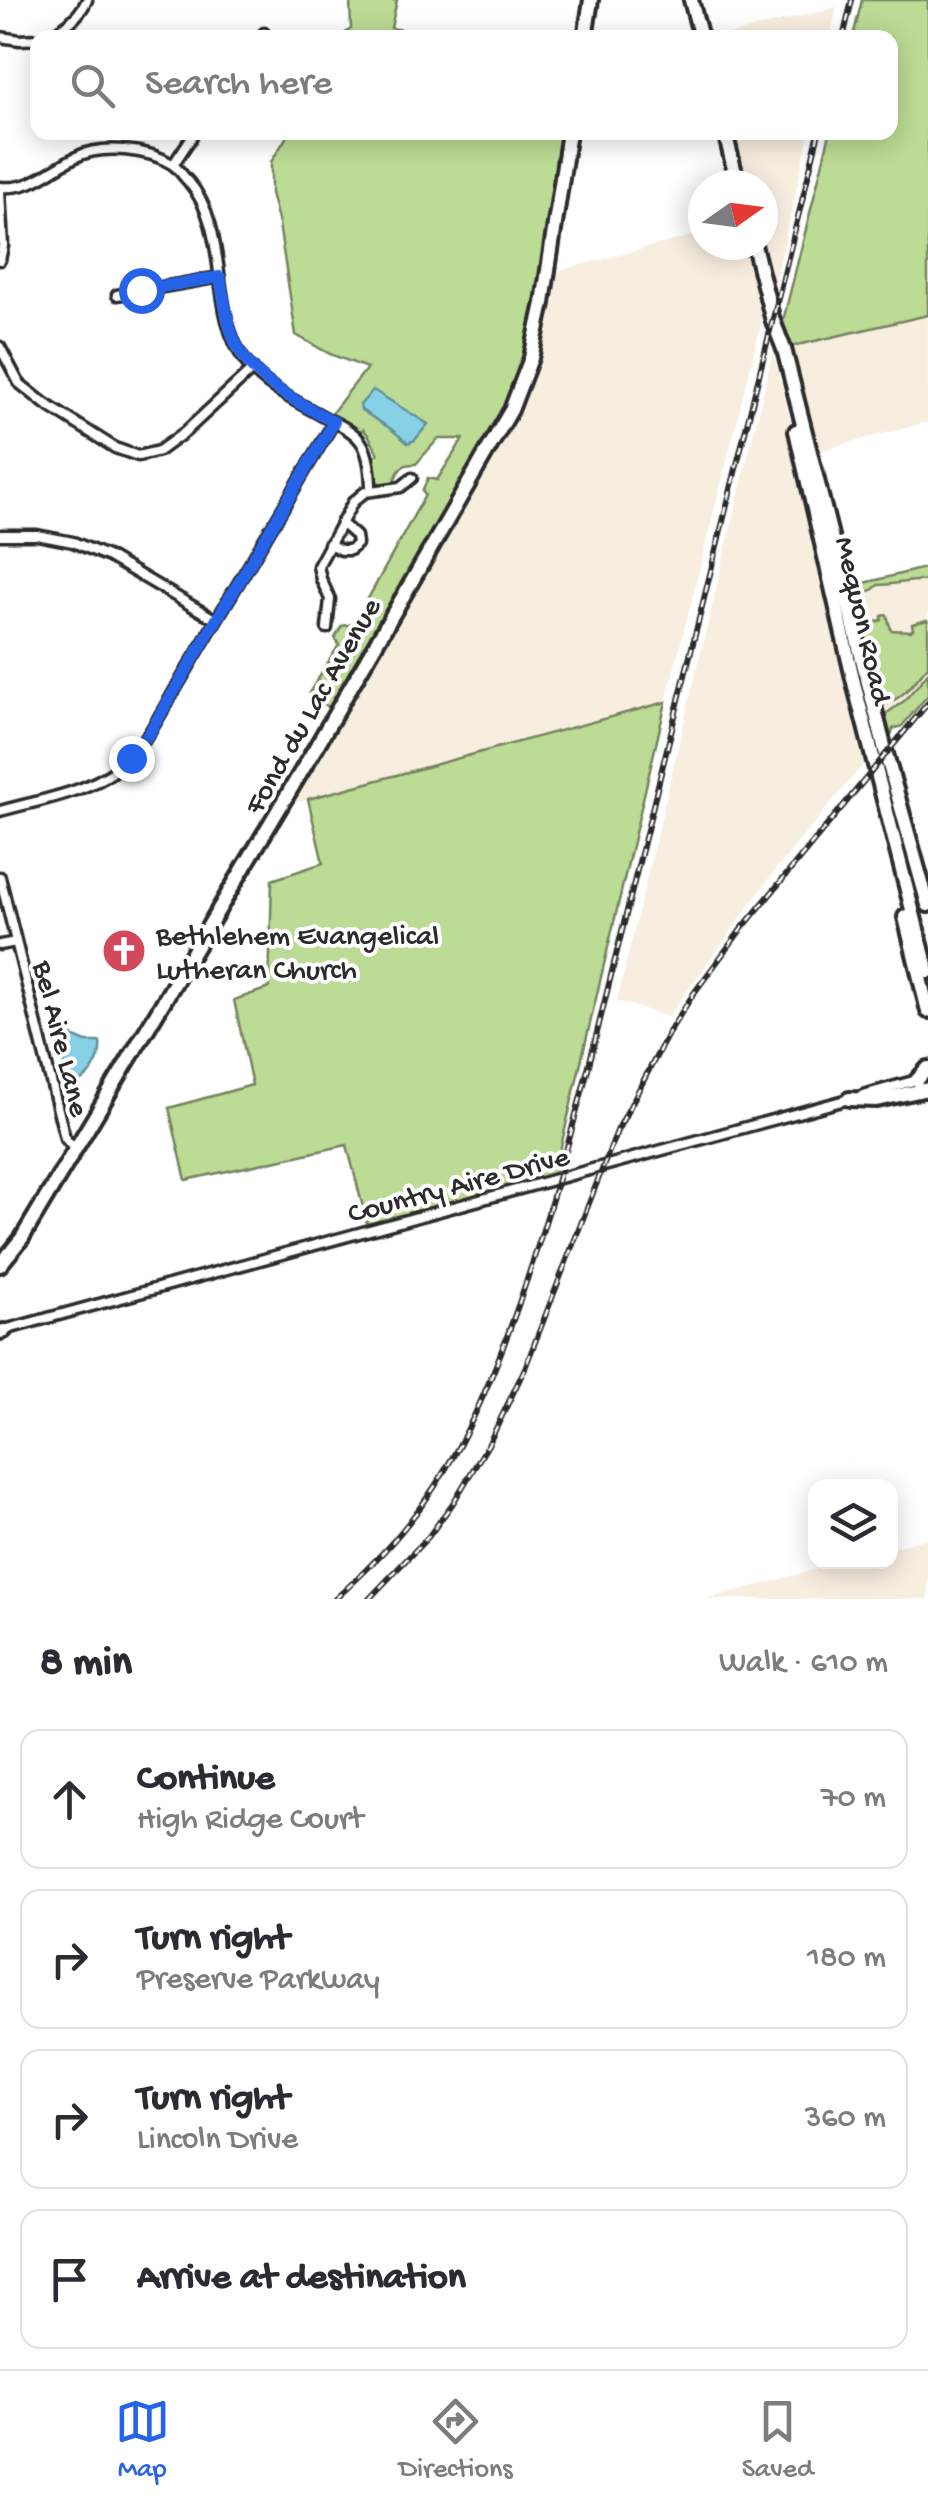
<!DOCTYPE html>
<meta charset="utf-8">
<style>
body{margin:0;font-family:"Gochi Hand",sans-serif;background:#f2f2f3;color:#2b2b33}
.controls{position:absolute;right:30px;bottom:30px;display:grid;overflow:hidden;border-radius:20px;box-shadow:0 5px 25px #0003}
.controls button{width:90px;height:90px;display:grid;place-items:center;padding:0;border:0;border-bottom:2px solid #e1e1e2;background:#fff;color:#2b2b33;font:50px sans-serif}
.compass{position:absolute;left:688px;top:170px;width:90px;height:90px;border-radius:50%;background:#fff;box-shadow:0 5px 25px #0003;rotate:76deg}
.stop{position:absolute;width:30px;height:30px;margin:-22px;border:8px solid #2563eb;border-radius:50%;background:#fff}
.stop.end{background:#2563eb;border-color:#fff;box-shadow:0 2px 10px #0008}
.list{margin:0;padding:0;list-style:none}
h2{display:flex;justify-content:space-between;align-items:center;height:130px;margin:0;padding:0 40px;font-size:42px}
h2 small{font-size:32px;font-weight:400;color:#7c7c81}
.list li{display:grid;grid-template-columns:65px 1fr auto;gap:30px;align-items:center;box-sizing:border-box;height:140px;margin:0 20px 20px;padding:0 20px;border:2px solid #e1e1e2;border-radius:20px}
.list b{display:block;font-size:38px;white-space:nowrap}
.list p{margin:0;font-size:32px;white-space:nowrap;color:#7c7c81}
.list em{font-size:32px;font-style:normal;color:#7c7c81}
.icon{flex:none;width:55px;height:55px;fill:none;stroke:currentColor;stroke-width:2;stroke-linecap:round;stroke-linejoin:round}
.map{position:relative;flex:none;width:928px;height:1599px;overflow:hidden}
.search{position:absolute;background:#fff;box-shadow:0 5px 25px #0003;left:30px;right:30px;top:30px;height:110px;display:flex;align-items:center;gap:25px;box-sizing:border-box;padding:0 35px;border-radius:20px;color:#7c7c81;font-size:38px}
.sheet{height:770px;background:#fff}
nav{display:flex;justify-content:space-around;align-items:center;box-sizing:border-box;height:140px;border-top:2px solid #e1e1e2;background:#fff;font-size:28px;color:#7c7c81}
nav a{display:grid;justify-items:center;gap:5px}
nav .on{color:#2563eb}
.map>svg:first-child{display:block}
.built{fill:#f8eee0}
.green{fill:#bcdb94;stroke:#748360;stroke-width:2.5}
.water{fill:#87d1e7;stroke:#628f9c;stroke-width:2.5}
.lines{fill:none;stroke-linecap:round;stroke-linejoin:round}
.street-casing{stroke:#2b2b2b;stroke-width:15}
.primary-casing{stroke:#2b2b2b;stroke-width:20}
.street{stroke:#fff;stroke-width:8}
.primary{stroke:#fff;stroke-width:12}
.rail-casing{stroke:#2b2b2b;stroke-width:6}
.rail{stroke:#fff;stroke-width:2.5;stroke-dasharray:8;stroke-linecap:butt}
.route{stroke:#2563eb;stroke-width:12}
.labels{text-anchor:middle;stroke-width:8;stroke-linejoin:round;paint-order:stroke}
.street-label{font-size:30px;fill:#2b2b2b;stroke:#fff}
.poi-label{font-size:30px;fill:#2b2b2b;stroke:#fff;text-anchor:start}
</style>
<div class="map">
<svg width="928" height="1599" viewBox="0 0 928 1599">
<rect width="100%" height="100%" fill="#fff"/>
<filter id="ink" filterUnits="userSpaceOnUse"><feTurbulence type="fractalNoise" baseFrequency=".01" numOctaves="2"/><feDisplacementMap in="SourceGraphic" scale="20" xChannelSelector="R" yChannelSelector="G"/><feConvolveMatrix kernelMatrix="1 2 1 2 8 2 1 2 1" color-interpolation-filters="sRGB"/></filter>
<g filter="url(#ink)">
<path class="built" d="M837,7L830,37H721Z
M734,133H809L774,287L763,245V185H747Z
M703,233V245H746L764,313L666,702L287,805L513,420L526,394L536,364L548,314L554,272Z
M928,315V422L815,452L789,347Z
M773,352L874,751L777,868L668,1017L617,1001Z
M928,567V690L886,741L849,587Z
M928,1538V1599H707L843,1562H890L891,1548Z"/>
<path class="green" d="M350,0H397L391,28L422,33L427,37H340L351,29Z
M862,0H928V315L789,347L782,325L830,133L890,132V38L853,37Z
M289,133H564L530,339L523,365L500,422L331,709L309,693L339,645L335,638L342,626L354,624L425,495L422,491L428,478L437,480L463,439H438L416,464C400,463 399,471 393,483L381,485L376,480L372,458L378,454L369,436L363,429L358,433L331,414L367,368L330,354L296,335L279,224L271,193V162Z
M928,567V581C912,579 895,585 878,585C872,592 861,594 851,593L849,587Z
M862,605L868,608L872,623L882,620V616L887,615L891,630L911,631L913,629L912,624L927,620L928,622V666C914,682 903,700 882,705L877,702L854,609Z
M928,673V695L902,726L893,729L890,738L886,741L883,716L904,701Z
M666,702L554,1176L368,1227L347,1145L186,1180L169,1108L252,1085L234,1000L269,988L272,880L323,863L308,799Z"/>
<path class="water" d="M373,390L428,424L415,440L408,443L391,429L361,410L360,405Z
M72,1036L86,1042H100C102,1060 90,1080 72,1085C63,1070 61,1057 65,1040Z"/>
<g class="lines">
<defs>
<path id="street" d="M0,37L20,40L38,39
M42,38C61,31 78,19 87,0
M261,38L264,33
M173,165L195,132
M0,187C33,190 49,170 76,157C102,144 148,149 172,164C178,168 183,176 188,181C231,230 208,310 245,361C265,388 298,402 326,418C339,424 356,432 363,445C369,457 371,476 371,490
M0,191L3,246L0,260
M117,295L220,277
M0,347L19,383L44,403L115,448L138,456L159,451L185,432L253,369
M0,535H37L73,542L109,557L216,620
M329,544L341,550H350L357,544L356,536L341,523
M327,628L330,599L321,579L318,566L353,502L365,492L401,487L412,478
M0,811C43,799 99,791 131,757C139,750 144,740 150,732L334,422
M0,877L65,1138L75,1150
M0,945L16,942
M863,1095L917,1080
M4,1330L849,1099"/>
<path id="primary" d="M691,0L701,38
M585,38L591,0
M725,132L738,185
M754,245L773,321L784,349L886,754L928,905
M796,431L855,687L928,972
M905,917L928,1011
M917,1080L928,1068
M849,1099L877,1100L928,1089
M0,1265L22,1238L316,747L511,410L531,358L543,303L569,132
M0,1332L4,1331"/>
</defs>
<use href="#street" class="street-casing"/>
<use href="#primary" class="primary-casing"/>
<use href="#street" class="street"/>
<use href="#primary" class="primary"/>
<defs>
<path id="rail" d="M843,38L852,0
M335,1599C362,1575 387,1550 409,1522C462,1456 494,1376 521,1297C547,1222 568,1146 588,1069L819,132
M369,1599L429,1536L453,1503L489,1443L525,1368L617,1131L669,1032L694,993L740,931L928,703"/>
</defs>
<use href="#rail" class="rail-casing"/>
<use href="#rail" class="rail"/>
</g>
</g>
<g class="lines" filter="url(#ink)">
<path class="route" d="M131,758L150,732L334,422C293,399 246,379 231,331C226,313 223,295 220,277L141,290"/>
</g>
<defs>
<symbol id="church-disc" viewBox="-11 -11 22 22"><circle r="9.5" fill="#d1495b" stroke="#fff"/><path d="M-1.2-6h2.4v3.5h3.3v2.4h-3.3V6h-2.4V-.1h-3.3v-2.4h3.3Z" fill="#fff"/></symbol>
</defs>
<g fill-rule="evenodd">
<use href="#church-disc" x="99" y="926" width="50" height="50"/>
</g>
<g class="labels">
<g class="street-label">
<text transform="translate(865 620) rotate(77)" y="10">Mequon Road</text>
<text transform="translate(311 705) rotate(-60)" y="10">Fond du Lac Avenue</text>
<text transform="translate(63 1038) rotate(76)" y="10">Bel Aire Lane</text>
<text transform="translate(458 1183) rotate(-15)" y="10">Country Aire Drive</text>
</g>
<g class="poi-label">
<text x="156" y="944">Bethlehem Evangelical<tspan x="156" dy="34">Lutheran Church</tspan></text>
</g>
</g>
</svg>
<div class="controls">
<button><svg class="icon" aria-label="layers" viewBox="0 0 24 24"><path d="M12 4l9 5-9 5-9-5zM3 14l9 5 9-5"/></svg></button>
</div>
<svg class="compass" viewBox="-18 -18 36 36"><path d="M0-13l5 13h-10z" fill="#e53935"/><path d="M0 13l5-13h-10z" fill="#7c7c81"/></svg>
<div class="stop" style="left:141px;top:290px"></div>
<div class="stop end" style="left:131px;top:758px"></div>
<div class="search"><svg class="icon" aria-label="search" viewBox="0 0 24 24"><circle cx="10" cy="10" r="6"/><path d="M15 15l6 6"/></svg>Search here</div>
</div>
<section class="sheet">
<h2>8 min<small>Walk · 610 m</small></h2>
<ul class="list">
<li><svg class="icon" aria-label="ahead" viewBox="0 0 24 24"><path d="M12 20V5M6 11l6-6 6 6"/></svg><div><b>Continue</b><p>High Ridge Court</p></div><em>70 m</em></li>
<li><svg class="icon" aria-label="right" viewBox="0 0 24 24"><path d="M7 20v-9h11M14 6l5 5-5 5"/></svg><div><b>Turn right</b><p>Preserve Parkway</p></div><em>180 m</em></li>
<li><svg class="icon" aria-label="right" viewBox="0 0 24 24"><path d="M7 20v-9h11M14 6l5 5-5 5"/></svg><div><b>Turn right</b><p>Lincoln Drive</p></div><em>360 m</em></li>
<li><svg class="icon" aria-label="arrive" viewBox="0 0 24 24"><path d="M6 21V4h12l-3 4 3 4H6"/></svg><div><b>Arrive at destination</b></div></li>
</ul>
</section>
<nav>
<a class="on"><svg class="icon" aria-label="map" viewBox="0 0 24 24"><path d="M3 6l6-2 6 2 6-2v14l-6 2-6-2-6 2zM9 4v14M15 6v14"/></svg>Map</a>
<a><svg class="icon" aria-label="directions" viewBox="0 0 24 24"><path d="M12 3l9 9-9 9-9-9zM9 14v-3h6M13 9l2 2-2 2"/></svg>Directions</a>
<a><svg class="icon" aria-label="saved" viewBox="0 0 24 24"><path d="M7 4h10v16l-5-4-5 4z"/></svg>Saved</a>
</nav>
